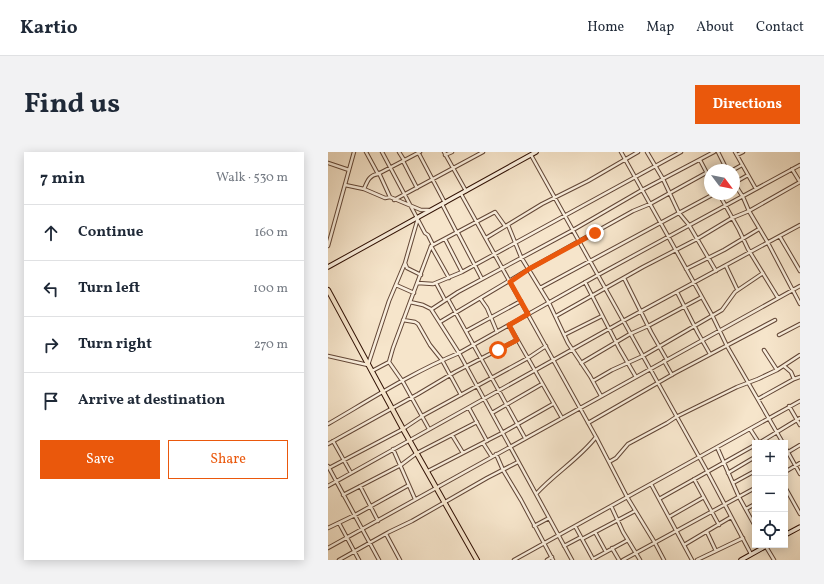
<!DOCTYPE html>
<meta charset="utf-8">
<style>
body{margin:0;font-family:Vollkorn,serif;background:#f2f2f3;color:#1f2937}
.controls{position:absolute;right:12px;bottom:12px;display:grid;overflow:hidden;border-radius:0px;box-shadow:0 2px 10px #0003}
.controls button{width:36px;height:36px;display:grid;place-items:center;padding:0;border:0;border-bottom:1px solid #e0e1e3;background:#fff;color:#1f2937;font:20px sans-serif}
.compass{position:absolute;left:376px;top:12px;width:36px;height:36px;border-radius:50%;background:#fff;box-shadow:0 2px 10px #0003;rotate:122deg}
.stop{position:absolute;width:12px;height:12px;margin:-9px;border:3px solid #ea580c;border-radius:50%;background:#fff}
.stop.end{background:#ea580c;border-color:#fff;box-shadow:0 1px 4px #0008}
.list{margin:0;padding:0;list-style:none}
h2{display:flex;justify-content:space-between;align-items:center;height:52px;margin:0;padding:0 16px;font-size:17px}
h2 small{font-size:13px;font-weight:400;color:#747a83}
.list li{display:grid;grid-template-columns:26px 1fr auto;gap:12px;align-items:center;box-sizing:border-box;height:56px;padding:0 16px;border-top:1px solid #e0e1e3}
.list b{display:block;font-size:15px;white-space:nowrap}
.list em{font-size:13px;font-style:normal;color:#747a83}
.actions{display:flex;gap:8px;padding:12px 16px}
.actions a{flex:1;padding:9px 0;border:1px solid #ea580c;border-radius:0px;text-align:center;font-size:14px;color:#ea580c}
.actions .main{background:#ea580c;color:#fff}
.icon{flex:none;width:22px;height:22px;fill:none;stroke:currentColor;stroke-width:2;stroke-linecap:round;stroke-linejoin:round}
.map{position:relative;flex:none;width:472px;height:408px;overflow:hidden;border-radius:0px}
header{display:flex;align-items:center;gap:24px;box-sizing:border-box;height:56px;padding:0 20px;background:#fff;border-bottom:1px solid #e0e1e3}
header strong{font-size:19px}
nav{display:flex;gap:22px;margin-inline-start:auto;font-size:14px}
.intro{display:flex;align-items:center;justify-content:space-between;box-sizing:border-box;height:96px;padding:0 24px}
h1{margin:0;font-size:28px}
.button{padding:10px 18px;border-radius:0px;background:#ea580c;color:#fff;font-size:14px;font-weight:700}
main{display:flex;gap:24px;padding:0 24px}
aside{flex:1;background:#fff;border-radius:0px;box-shadow:0 2px 10px #0003}
.map>svg:first-child{display:block}
.lines{fill:none;stroke-linecap:round;stroke-linejoin:round}
.street-casing{stroke:#624636;stroke-width:4.5}
.secondary-casing{stroke:#311104;stroke-width:5.5}
.primary-casing{stroke:#311104;stroke-width:6}
.street{stroke:#f9eedd;stroke-width:2.5}
.secondary{stroke:#f9eedd;stroke-width:3.5}
.primary{stroke:#f6e5cb;stroke-width:4}
.route{stroke:#ea580c;stroke-width:5}
</style>
<header>
<strong>Kartio</strong>
<nav><a>Home</a><a>Map</a><a>About</a><a>Contact</a></nav>
</header>
<div class="intro"><h1>Find us</h1><a class="button">Directions</a></div>
<main>
<aside>
<h2>7 min<small>Walk · 530 m</small></h2>
<ul class="list">
<li><svg class="icon" aria-label="ahead" viewBox="0 0 24 24"><path d="M12 20V5M6 11l6-6 6 6"/></svg><div><b>Continue</b></div><em>160 m</em></li>
<li><svg class="icon" aria-label="left" viewBox="0 0 24 24"><path d="M17 20v-9H6M10 6l-5 5 5 5"/></svg><div><b>Turn left</b></div><em>100 m</em></li>
<li><svg class="icon" aria-label="right" viewBox="0 0 24 24"><path d="M7 20v-9h11M14 6l5 5-5 5"/></svg><div><b>Turn right</b></div><em>270 m</em></li>
<li><svg class="icon" aria-label="arrive" viewBox="0 0 24 24"><path d="M6 21V4h12l-3 4 3 4H6"/></svg><div><b>Arrive at destination</b></div></li>
</ul>
<div class="actions"><a class="main">Save</a><a>Share</a></div>
</aside>
<div class="map">
<svg width="472" height="408" viewBox="0 0 472 408">
<rect width="100%" height="100%" fill="#f6e5cb"/>
<filter id="stains"><feTurbulence type="fractalNoise" baseFrequency=".005" numOctaves="4"/><feColorMatrix values="0 0 0 0 .2 0 0 0 0 .09 0 0 0 0 .02 0 0 0 .5 -.17"/></filter>
<radialGradient id="worn" r=".72"><stop offset=".6" stop-color="#630" stop-opacity="0"/><stop offset="1" stop-color="#630" stop-opacity=".3"/></radialGradient>
<g class="lines">
<defs>
<path id="street" d="M38,0L50,22
M54,0L97,81L100,83L105,93
M71,0L76,8
M90,0L117,51
M116,0L138,39
M293,0L384,163L399,194L455,291
M319,0L335,27L351,61L361,73L388,119
M390,0L399,18
M407,0L428,37
M117,3L124,0
M203,3L379,319L423,402
M409,3L415,0
M372,8L382,27
M75,9L89,36
M0,11L21,18
M464,17L472,30
M405,18L414,13
M51,21L62,45L93,58H101
M406,31L415,45L421,59L440,91L472,152
M406,31L420,23
M17,33L36,37L57,46L62,45
M36,37C39,30 41,23 50,22L92,0
M133,42L268,285L299,345L327,391L336,408
M391,42L411,78L420,97L450,146
M66,48L155,0
M114,52L129,81
M90,66L77,111L79,116L93,123
M180,73L193,105L221,151L240,191L262,224L273,244
M130,81L154,127
M452,85L472,119
M158,86L214,52L260,29L310,0
M117,87L134,120
M0,94L26,0
M103,94L121,126
M398,114L409,137
M358,117L396,98L431,77
M296,126L323,180L339,208
M257,130L291,196L308,225
M90,131L105,132L134,120L353,0
M108,131L117,148
M68,133L86,141
M212,136L386,42
M349,140L370,181L382,202
M152,146L159,156L169,180
M120,147L197,286
M82,150L103,94L167,60L177,74
M104,157L130,140L245,78L314,38L386,0
M228,164L315,115L369,87L404,66L421,59L472,30
M75,168L87,170L90,172L102,193L114,208L133,243
M112,170L201,117L305,59L322,52L378,21
M181,173L234,266
M138,179L193,149
M236,183L274,164
M451,183L472,172
M436,198L449,218
M0,204L40,213L61,149L77,111
M336,209L344,223
M253,211L302,182L320,174L374,145
M44,219L61,210
M466,227L472,225
M265,229L284,218L315,204L394,158L407,140L435,121
M430,247L466,227L463,220L456,214
M461,254L472,273
M141,256L159,289
M164,261L214,232
M260,271L347,221L447,168
M0,272C43,247 85,220 131,201L270,123L472,13
M101,277L75,230L61,210L65,196L82,150L95,153L103,157L131,201L244,408
M422,277L431,291
M124,283L135,301
M5,289L23,321
M155,291L164,305
M431,291L472,266
M0,292L90,242L127,220L189,188
M389,295L411,345L427,374
M457,295L472,322
M65,297L87,347
M168,302L175,318L193,348L225,408
M457,302L472,293
M281,310L288,306L300,292L339,271L348,265L409,235L430,227L449,218L472,203
M0,314L51,408
M1,316L75,277L96,263L200,206L218,194
M100,319L174,281L225,252
M457,320L472,311
M400,321L427,305
M366,327L391,373
M405,331L427,319
M323,332L364,408
M0,334L295,169L472,73
M32,334L50,369
M457,335L472,362
M208,342C227,321 251,307 268,285
M15,343L73,313L89,301L149,270
M331,347L427,293
M283,354L295,380L312,408
M418,357L427,352
M341,365L376,345
M11,371L31,408
M206,374L221,366
M247,374L265,407
M0,376L27,363L81,333
M267,380L278,400
M379,380L388,399
M58,382L72,408
M254,387L307,359
M356,393L403,365
M437,393L446,408
M236,394L253,385
M0,396L472,134
M284,396L291,408
M265,407L300,388
M11,408L61,380L84,369L159,326L190,310
M186,408L472,249
M219,408L224,405
M295,408L427,336
M369,408L415,386"/>
<path id="secondary" d="M0,115L208,0
M457,383L472,375
M413,408L440,393"/>
<path id="primary" d="M0,138L75,277L149,408"/>
</defs>
<use href="#street" class="street-casing"/>
<use href="#secondary" class="secondary-casing"/>
<use href="#primary" class="primary-casing"/>
<use href="#street" class="street"/>
<use href="#secondary" class="secondary"/>
<use href="#primary" class="primary"/>
</g>
<g class="lines">
<path class="route" d="M170,198L189,188L181,173L200,162L182,130L201,117L267,81"/>
</g>
<rect width="100%" height="100%" filter="url(#stains)"/>
<rect width="100%" height="100%" fill="url(#worn)"/>
</svg>
<div class="controls">
<button>+</button>
<button>−</button>
<button><svg class="icon" aria-label="locate" viewBox="0 0 24 24"><circle cx="12" cy="12" r="6"/><path d="M12 2v4M12 18v4M2 12h4M18 12h4"/></svg></button>
</div>
<svg class="compass" viewBox="-18 -18 36 36"><path d="M0-13l5 13h-10z" fill="#e53935"/><path d="M0 13l5-13h-10z" fill="#747a83"/></svg>
<div class="stop" style="left:170px;top:198px"></div>
<div class="stop end" style="left:267px;top:81px"></div>
</div>
</main>
